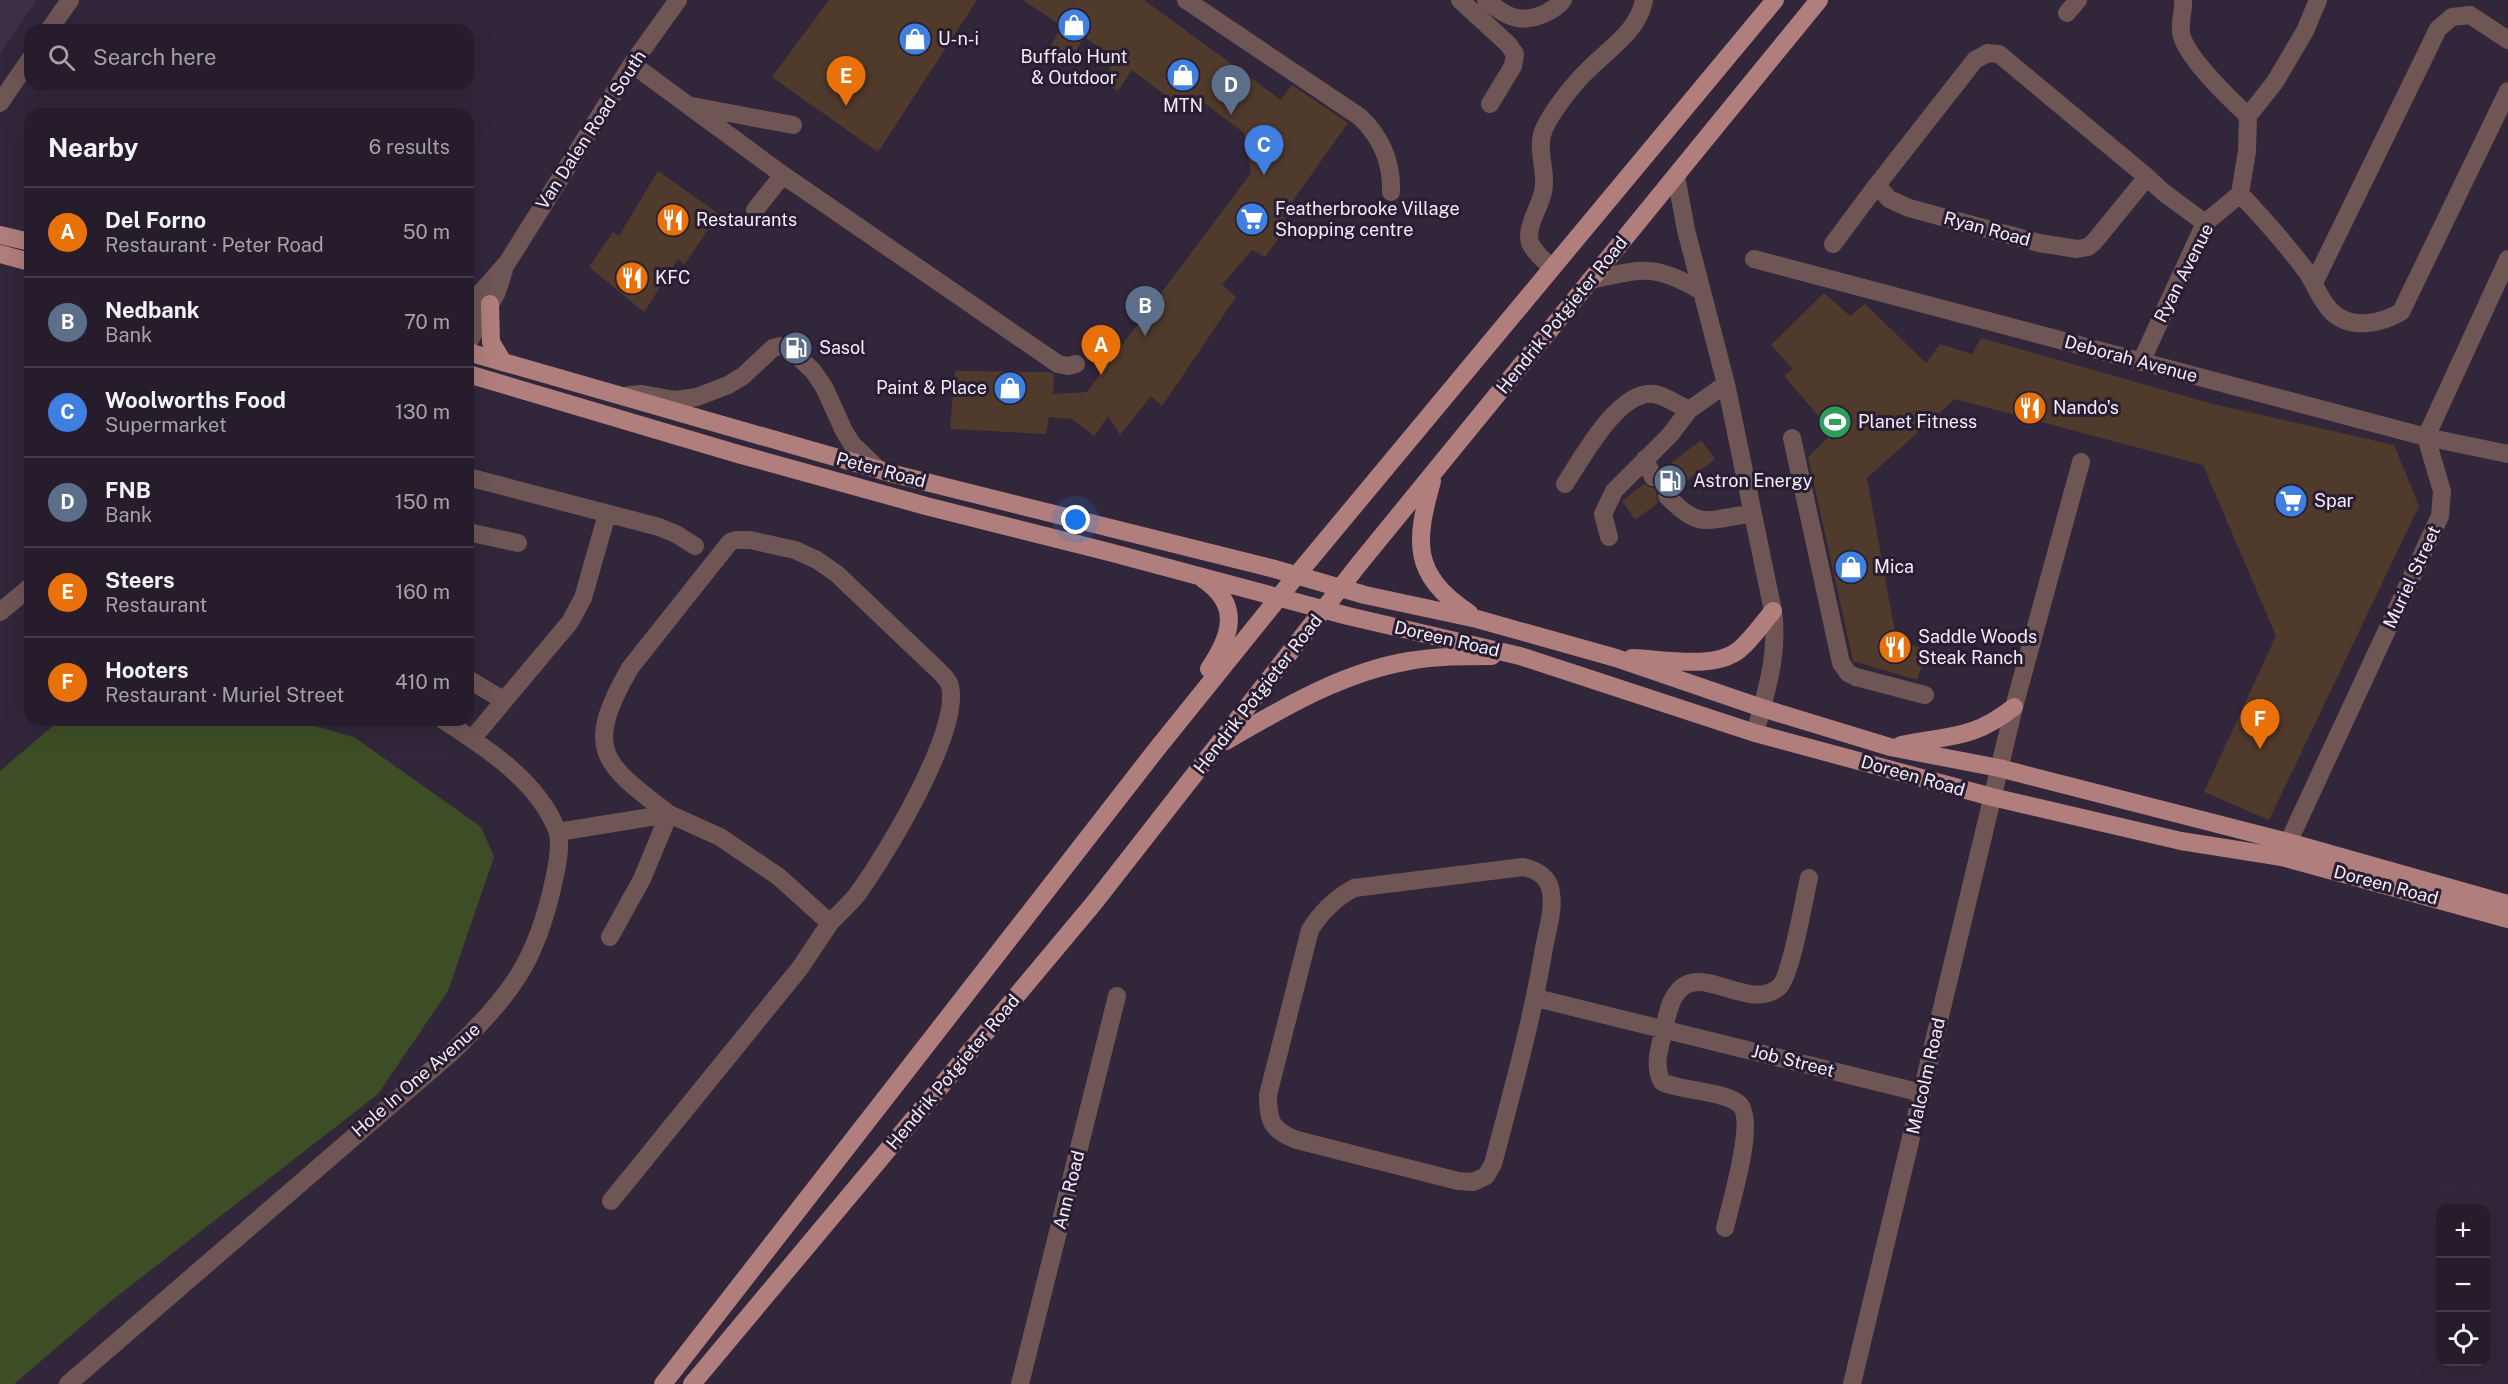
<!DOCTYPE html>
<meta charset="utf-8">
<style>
body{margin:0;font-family:"Public Sans",sans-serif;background:#322938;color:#f1f3f6}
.controls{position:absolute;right:18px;bottom:18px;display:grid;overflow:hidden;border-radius:12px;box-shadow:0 6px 24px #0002}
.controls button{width:54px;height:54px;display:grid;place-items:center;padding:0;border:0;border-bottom:2px solid #423a48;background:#261c2c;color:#f1f3f6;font:30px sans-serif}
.you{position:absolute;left:1076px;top:520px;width:21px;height:21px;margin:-15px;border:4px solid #fff;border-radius:50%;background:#1a73e8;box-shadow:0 0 0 9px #1a73e833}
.badge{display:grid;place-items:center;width:39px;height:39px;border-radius:50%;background:#f29aae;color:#fff;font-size:20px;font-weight:700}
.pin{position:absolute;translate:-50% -50px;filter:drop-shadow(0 2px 3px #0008)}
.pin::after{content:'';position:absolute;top:32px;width:21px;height:18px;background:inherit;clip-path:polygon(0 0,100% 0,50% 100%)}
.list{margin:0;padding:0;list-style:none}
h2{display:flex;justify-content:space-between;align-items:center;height:78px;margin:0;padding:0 24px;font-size:26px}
h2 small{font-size:20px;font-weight:400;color:#a4a1a9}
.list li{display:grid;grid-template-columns:39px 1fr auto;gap:18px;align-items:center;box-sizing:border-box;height:90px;padding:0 24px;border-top:2px solid #423a48}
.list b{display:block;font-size:22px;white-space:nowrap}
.list p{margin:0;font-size:20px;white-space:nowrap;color:#a4a1a9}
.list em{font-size:20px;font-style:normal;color:#a4a1a9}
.icon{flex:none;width:33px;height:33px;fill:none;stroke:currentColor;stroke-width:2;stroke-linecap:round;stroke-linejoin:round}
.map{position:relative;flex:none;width:2508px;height:1384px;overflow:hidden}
.search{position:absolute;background:#261c2c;box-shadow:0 6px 24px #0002;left:24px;top:24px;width:450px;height:66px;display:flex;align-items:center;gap:15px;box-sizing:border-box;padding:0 21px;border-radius:18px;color:#a4a1a9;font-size:22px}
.panel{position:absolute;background:#261c2c;box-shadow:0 6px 24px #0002;left:24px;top:108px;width:450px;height:618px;border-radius:18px}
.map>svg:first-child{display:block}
.built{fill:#3e2f49}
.green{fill:#3d4e26}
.building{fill:#503a2b}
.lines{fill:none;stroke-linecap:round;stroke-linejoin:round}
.minor{stroke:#6f5655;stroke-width:18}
.major{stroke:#b07e7c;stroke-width:18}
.labels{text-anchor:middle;stroke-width:6;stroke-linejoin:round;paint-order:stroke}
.poi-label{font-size:18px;fill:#f3ecfa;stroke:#281d31;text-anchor:start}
.street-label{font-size:18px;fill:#f3ecfa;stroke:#281d31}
</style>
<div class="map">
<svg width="2508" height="1384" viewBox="0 0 2508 1384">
<rect width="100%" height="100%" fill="#32263b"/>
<path class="built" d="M0,0H37L0,54Z"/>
<path class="green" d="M60,720H292L354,737L481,827L494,857L448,991L378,1094L111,1301L14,1384H0V771Z"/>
<path class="building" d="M829,0H977L878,152L772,77Z
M1023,0H1144L1281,100L1292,85L1348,123L1282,216L1291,222L1265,257L1252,250L1222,285L1236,297L1162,406L1151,396L1120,435L1108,416L1094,436L1072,419L1049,417L1046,434L950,429L955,371L1049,372L1054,374L1053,394L1087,392L1251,173L1244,133L1195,96L1173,101L1132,70L1118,91L1103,82L1115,58L1084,37L1070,61L1051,45L1062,26Z
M658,171L719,214L684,265L678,259L644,312L589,267L613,232L619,236Z
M1824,293L1850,316L1865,304L1926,363L1940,344L1972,354L1981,338L2213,404L2394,445L2419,506L2269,820L2204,792L2276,636L2203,465L1955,399L1867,478L1896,638L1927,651L1917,680L1853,661L1808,457L1833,433L1784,376L1793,369L1771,345Z
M1701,440L1715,459L1676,489L1669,485L1659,488L1656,494L1658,503L1635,520L1622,501L1644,484L1651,488L1658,487L1664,479L1662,470Z"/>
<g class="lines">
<path class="minor" d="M1186,0L1360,117C1381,137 1392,163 1391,192
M1460,0L1508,44L1515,54L1513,66L1490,104
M1486,0C1507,18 1522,25 1548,12C1554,8 1559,6 1563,0
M2183,0C2184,12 2178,25 2182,37C2190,61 2229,98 2248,116
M2067,13L2078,0
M49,30L70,0
M632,64L783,175L1058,364L1068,366L1076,364
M0,103L30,59
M692,106L793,125
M1676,176L1686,230L1726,384L1773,611C1779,654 1766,692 1755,733
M1877,185L1975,60L1988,53L1999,54L2147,177L2163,192L2205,223
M2240,194C2264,219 2286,244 2307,272C2315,284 2321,302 2332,312C2351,330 2380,324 2401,312L2508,91
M2240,194L2247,151L2248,116L2275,82L2305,31L2318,0
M755,210L783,175
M1833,244L1877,185L1889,199L1909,208L2039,243L2077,249L2088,247L2094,242L2147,177
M1754,259L2426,437L2508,454
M1552,268C1546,262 1538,256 1533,248C1521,233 1540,208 1543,192C1548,171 1535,149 1544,129C1552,111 1574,83 1588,70C1609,48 1638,32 1644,0
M1590,280C1642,269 1654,263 1701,291
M2314,283L2438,29L2452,17L2470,15L2508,40
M468,307L507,263L632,64L678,0
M468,343L497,292L504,270
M2141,362L2205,223L2240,194
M629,395L642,394L675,400L697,397L728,385L743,376L773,348L781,346L790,349L813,371L824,387L844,431L852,444L878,469
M1792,438L1841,663L1848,673L1856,677L1925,695
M1645,459L1653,477
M468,477L659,527L676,534L695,546
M1565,484C1582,458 1619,389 1654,394C1666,396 1678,405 1689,410
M1667,496C1701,532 1708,518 1752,514
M468,532L518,543
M1609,537L1603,514L1614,491L1670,435L1689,410L1726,384
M0,612L30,587
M468,679L503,700
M472,739L570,622L583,598L607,514
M558,832L669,814L720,837L779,877L830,923C839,914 848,905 856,896C883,860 965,726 949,683C947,679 943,675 940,672L837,574L817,560L795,550L750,540H736L730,542L630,668C583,750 602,763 669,814L642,879L610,937
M2282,856L2440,516L2442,491L2426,437L2508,259
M1523,867C1537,870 1549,876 1551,893C1554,910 1547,931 1544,948C1532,1021 1512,1092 1493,1164L1486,1176L1473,1182L1458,1181L1297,1140C1271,1130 1268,1121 1268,1095L1310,930C1321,912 1336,898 1354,888Z
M1536,998L1922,1093
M611,1201L800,968L830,923
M1725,1228C1730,1205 1758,1117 1738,1103C1722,1091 1682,1091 1662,1082C1653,1064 1660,1047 1664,1029C1667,1017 1669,1003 1676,994C1699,960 1747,1012 1778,988C1791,979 1804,898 1809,878
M68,1384L451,1053C511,994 536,964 554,880C557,866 562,843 557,830C537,780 486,748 443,720
M1020,1384L1117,996
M1852,1384L2014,707L2081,462"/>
<path class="major" d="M0,235L30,242
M0,254L30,262
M490,304L491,342L503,362
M468,352L894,474L1271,568L1365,595L1477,619L1616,658L1762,708L1890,747L1999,768L2288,842L2508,904
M468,374L738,454L926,506L1109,552L1348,616L1520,656L1755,733L1992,797L2181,841L2282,857L2508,919
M1432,481C1415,542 1411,574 1469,613
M1203,579C1242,605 1231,636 1209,669
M1632,658C1663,659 1714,670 1739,650C1752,639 1762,624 1773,611
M1226,741C1283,708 1343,672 1409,661C1437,656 1464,656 1492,656
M1901,745C1950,735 1972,740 2014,707
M663,1384L1156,750L1296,576L1775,0
M692,1384L1094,903L1359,564L1819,0"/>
</g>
<defs>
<symbol id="shop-disc" viewBox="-11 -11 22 22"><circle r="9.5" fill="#3f7fe0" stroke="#281d31"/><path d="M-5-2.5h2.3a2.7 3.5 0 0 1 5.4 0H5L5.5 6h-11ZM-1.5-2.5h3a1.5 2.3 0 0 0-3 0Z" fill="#fff"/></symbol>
<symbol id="supermarket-disc" viewBox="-11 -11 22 22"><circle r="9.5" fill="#3f7fe0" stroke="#281d31"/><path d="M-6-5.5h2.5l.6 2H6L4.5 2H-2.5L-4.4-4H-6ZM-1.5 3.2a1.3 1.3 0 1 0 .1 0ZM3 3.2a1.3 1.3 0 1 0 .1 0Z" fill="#fff"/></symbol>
<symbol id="restaurant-disc" viewBox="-11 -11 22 22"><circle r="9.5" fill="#e8710a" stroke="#281d31"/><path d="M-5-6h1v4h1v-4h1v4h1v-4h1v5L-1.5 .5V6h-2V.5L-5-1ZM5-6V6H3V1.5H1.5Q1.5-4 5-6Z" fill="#fff"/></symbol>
<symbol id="fuel-disc" viewBox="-11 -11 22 22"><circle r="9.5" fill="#5c6f8a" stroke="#281d31"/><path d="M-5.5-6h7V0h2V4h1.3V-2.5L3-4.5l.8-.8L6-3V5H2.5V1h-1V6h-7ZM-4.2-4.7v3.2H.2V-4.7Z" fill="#fff"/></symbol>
<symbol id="stadium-disc" viewBox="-11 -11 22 22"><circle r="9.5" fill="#2e9e5b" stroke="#281d31"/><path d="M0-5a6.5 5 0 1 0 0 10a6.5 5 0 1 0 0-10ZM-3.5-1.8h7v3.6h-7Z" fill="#fff"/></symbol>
</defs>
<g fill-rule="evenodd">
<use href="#shop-disc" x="1055" y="6" width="38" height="38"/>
<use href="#shop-disc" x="896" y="20" width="38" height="38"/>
<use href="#shop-disc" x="1164" y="56" width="38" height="38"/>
<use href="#supermarket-disc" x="1233" y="200" width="38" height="38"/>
<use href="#restaurant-disc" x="654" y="201" width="38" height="38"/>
<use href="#restaurant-disc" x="613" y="259" width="38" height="38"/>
<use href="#fuel-disc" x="777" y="329" width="38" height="38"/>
<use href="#shop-disc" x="991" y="369" width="38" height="38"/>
<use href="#restaurant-disc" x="2011" y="389" width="38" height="38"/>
<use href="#stadium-disc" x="1816" y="403" width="38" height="38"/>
<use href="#fuel-disc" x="1651" y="462" width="38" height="38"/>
<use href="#supermarket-disc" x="2272" y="482" width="38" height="38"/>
<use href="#shop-disc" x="1832" y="548" width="38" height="38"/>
<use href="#restaurant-disc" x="1876" y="628" width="38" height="38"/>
</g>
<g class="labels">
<g class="poi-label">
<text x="938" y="45">U-n-i</text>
<text x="1074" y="63" text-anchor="middle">Buffalo Hunt<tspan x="1074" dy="21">&amp; Outdoor</tspan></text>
<text x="1183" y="112" text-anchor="middle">MTN</text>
<text x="1275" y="215">Featherbrooke Village<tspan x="1275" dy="21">Shopping centre</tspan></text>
<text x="696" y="226">Restaurants</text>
<text x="655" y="284">KFC</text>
<text x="819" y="354">Sasol</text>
<text x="987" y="394" text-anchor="end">Paint &amp; Place</text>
<text x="2053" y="414">Nando's</text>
<text x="1858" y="428">Planet Fitness</text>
<text x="1693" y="487">Astron Energy</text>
<text x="2314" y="507">Spar</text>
<text x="1874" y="573">Mica</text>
<text x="1918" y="643">Saddle Woods<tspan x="1918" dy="21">Steak Ranch</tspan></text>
</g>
<g class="street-label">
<text transform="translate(591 130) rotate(-57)" y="6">Van Dalen Road South</text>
<text transform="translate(1987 229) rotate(15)" y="6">Ryan Road</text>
<text transform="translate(2184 273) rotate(-63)" y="6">Ryan Avenue</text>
<text transform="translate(1562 315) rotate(-51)" y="6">Hendrik Potgieter Road</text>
<text transform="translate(2131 359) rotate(15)" y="6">Deborah Avenue</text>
<text transform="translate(881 470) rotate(15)" y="6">Peter Road</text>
<text transform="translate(2412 577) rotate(-65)" y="6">Muriel Street</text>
<text transform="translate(1447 639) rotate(13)" y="6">Doreen Road</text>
<text transform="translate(1258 694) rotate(-52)" y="6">Hendrik Potgieter Road</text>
<text transform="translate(1913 776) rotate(16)" y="6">Doreen Road</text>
<text transform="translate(2386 885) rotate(15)" y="6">Doreen Road</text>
<text transform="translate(1793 1061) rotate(14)" y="6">Job Street</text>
<text transform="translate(953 1072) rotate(-50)" y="6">Hendrik Potgieter Road</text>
<text transform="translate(1926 1076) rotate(-77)" y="6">Malcolm Road</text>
<text transform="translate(416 1080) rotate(-41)" y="6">Hole In One Avenue</text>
<text transform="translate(1069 1190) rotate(-76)" y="6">Ann Road</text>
</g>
</g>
</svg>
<div class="controls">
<button>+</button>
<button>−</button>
<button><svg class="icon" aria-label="locate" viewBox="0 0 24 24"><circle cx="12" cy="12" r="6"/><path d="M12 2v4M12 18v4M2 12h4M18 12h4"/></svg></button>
</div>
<div class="you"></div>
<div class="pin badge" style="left:1101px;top:375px;background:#e8710a">A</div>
<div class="pin badge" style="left:1145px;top:336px;background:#5c6f8a">B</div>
<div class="pin badge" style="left:1264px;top:175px;background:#3f7fe0">C</div>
<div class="pin badge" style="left:1231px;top:115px;background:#5c6f8a">D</div>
<div class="pin badge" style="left:846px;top:106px;background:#e8710a">E</div>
<div class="pin badge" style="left:2260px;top:749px;background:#e8710a">F</div>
<div class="search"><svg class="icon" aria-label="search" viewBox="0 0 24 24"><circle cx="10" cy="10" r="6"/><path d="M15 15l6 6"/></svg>Search here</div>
<section class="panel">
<h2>Nearby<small>6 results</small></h2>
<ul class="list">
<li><span class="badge" style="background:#e8710a">A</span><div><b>Del Forno</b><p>Restaurant · Peter Road</p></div><em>50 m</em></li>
<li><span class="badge" style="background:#5c6f8a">B</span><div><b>Nedbank</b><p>Bank</p></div><em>70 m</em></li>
<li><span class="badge" style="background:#3f7fe0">C</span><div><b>Woolworths Food</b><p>Supermarket</p></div><em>130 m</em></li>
<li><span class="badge" style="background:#5c6f8a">D</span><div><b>FNB</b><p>Bank</p></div><em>150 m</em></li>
<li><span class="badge" style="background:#e8710a">E</span><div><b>Steers</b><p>Restaurant</p></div><em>160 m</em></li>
<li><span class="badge" style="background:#e8710a">F</span><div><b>Hooters</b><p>Restaurant · Muriel Street</p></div><em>410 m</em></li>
</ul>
</section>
</div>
